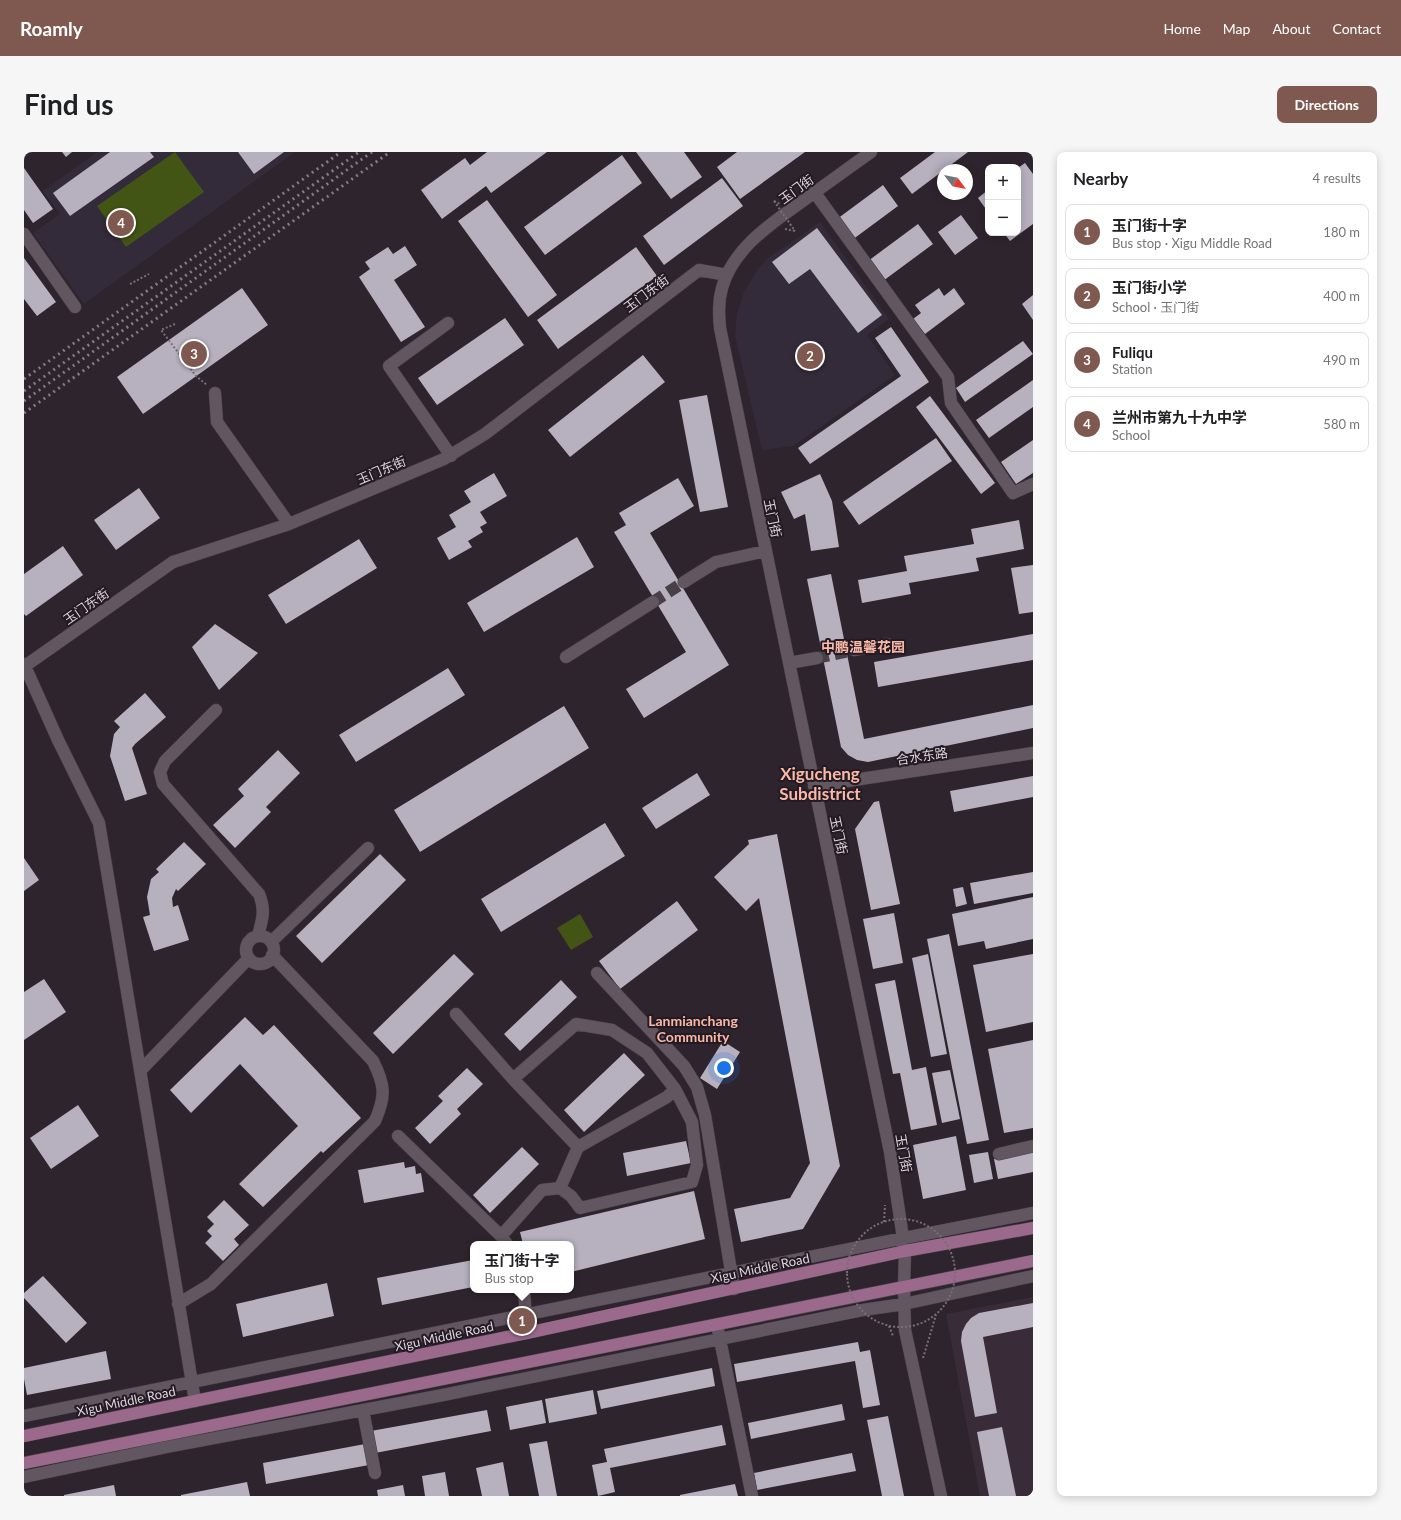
<!DOCTYPE html>
<meta charset="utf-8">
<style>
body{margin:0;font-family:Lato,"Noto Sans SC",sans-serif;background:#f6f6f6;color:#202124}
.controls{position:absolute;right:12px;top:12px;display:grid;overflow:hidden;border-radius:8px;box-shadow:0 2px 10px #0003}
.controls button{width:36px;height:36px;display:grid;place-items:center;padding:0;border:0;border-bottom:1px solid #e0e0e0;background:#fff;color:#202124;font:20px sans-serif}
.compass{position:absolute;left:913px;top:12px;width:36px;height:36px;border-radius:50%;background:#fff;box-shadow:0 2px 10px #0003;rotate:122deg}
.you{position:absolute;left:700px;top:916px;width:14px;height:14px;margin:-10px;border:3px solid #fff;border-radius:50%;background:#1a73e8;box-shadow:0 0 0 6px #1a73e833}
.badge{display:grid;place-items:center;width:26px;height:26px;border-radius:50%;background:#7f5950;color:#fff;font-size:13px;font-weight:700}
.pin{position:absolute;translate:-50% -50%;border:2px solid #fff;box-shadow:0 1px 4px #0006}
.popup{position:absolute;left:446px;top:1089px;width:104px;height:52px;box-sizing:border-box;display:grid;place-content:center;border-radius:8px;background:#fff;filter:drop-shadow(0 1px 3px #0005);font-size:13px;white-space:nowrap;color:#757577}
.popup b{font-size:15px;color:#202124}
.popup::after{content:'';position:absolute;left:50%;top:100%;margin-left:-8px;border:8px solid transparent;border-top-color:#fff}
.list{margin:0;padding:0;list-style:none}
h2{display:flex;justify-content:space-between;align-items:center;height:52px;margin:0;padding:0 16px;font-size:17px}
h2 small{font-size:13px;font-weight:400;color:#757577}
.list li{display:grid;grid-template-columns:26px 1fr auto;gap:12px;align-items:center;box-sizing:border-box;height:56px;margin:0 8px 8px;padding:0 8px;border:1px solid #e0e0e0;border-radius:8px}
.list b{display:block;font-size:15px;white-space:nowrap}
.list p{margin:0;font-size:13px;white-space:nowrap;color:#757577}
.list em{font-size:13px;font-style:normal;color:#757577}
.map{position:relative;flex:none;width:1009px;height:1344px;overflow:hidden;border-radius:8px}
header{display:flex;align-items:center;gap:24px;box-sizing:border-box;height:56px;padding:0 20px;background:#7f5950;color:#fff}
header strong{font-size:19px}
nav{display:flex;gap:22px;margin-inline-start:auto;font-size:14px}
.intro{display:flex;align-items:center;justify-content:space-between;box-sizing:border-box;height:96px;padding:0 24px}
h1{margin:0;font-size:28px}
.button{padding:10px 18px;border-radius:8px;background:#7f5950;color:#fff;font-size:14px;font-weight:700}
main{display:flex;gap:24px;padding:0 24px}
aside{flex:1;background:#fff;border-radius:8px;box-shadow:0 2px 10px #0003}
.map>svg:first-child{display:block}
.built{fill:#3a2b39}
.education{fill:#342b3a}
.green{fill:#425515}
.building{fill:#b6b0bf}
.lines{fill:none;stroke-linecap:round;stroke-linejoin:round}
.minor-tunnel{stroke:#483f47;stroke-width:12;stroke-dasharray:12 6;stroke-linecap:butt}
.minor-casing{stroke:#494148;stroke-width:13}
.major-casing{stroke:#494148;stroke-width:13}
.path{stroke:#776f76;stroke-width:2;stroke-dasharray:2 2;stroke-linecap:butt}
.minor{stroke:#625661;stroke-width:12}
.major{stroke:#9b698c;stroke-width:12}
.rail{stroke:#847b83;stroke-width:3;stroke-dasharray:2 4;stroke-linecap:butt}
.path-bridge{stroke:#776f76;stroke-width:2;stroke-dasharray:2 2;stroke-linecap:butt}
.labels{text-anchor:middle;stroke-width:4;stroke-linejoin:round;paint-order:stroke}
.street-label{font-size:13px;fill:#dcd5db;stroke:#241a23}
.neighbourhood-label{font-size:14px;font-weight:bold;fill:#fab9a7;stroke:#241a23}
.district-label{font-size:17px;font-weight:bold;fill:#fab9a7;stroke:#241a23}
</style>
<header>
<strong>Roamly</strong>
<nav><a>Home</a><a>Map</a><a>About</a><a>Contact</a></nav>
</header>
<div class="intro"><h1>Find us</h1><a class="button">Directions</a></div>
<main>
<div class="map">
<svg width="1009" height="1344" viewBox="0 0 1009 1344">
<rect width="100%" height="100%" fill="#2e242d"/>
<path class="built" d="M1009,1145V1344H956L922,1162Z"/>
<path class="education" d="M73,0H271L60,152L9,81L36,62L19,39Z
M796,70L865,167L843,183L871,223L769,294L738,298L711,184L713,162L720,140L734,117L743,107Z"/>
<path class="green" d="M151,0L180,40L102,95L73,54Z
M556,762L569,785L547,798L533,776Z"/>
<path class="building" d="M38,0H48L42,5Z
M86,0H126L130,5L46,64L29,41Z
M214,0H260L230,22Z
M463,0H523L467,41L462,34L418,67L397,38L441,6L446,13Z
M612,0H660L678,25L647,47Z
M713,0H781L716,47L693,15Z
M911,0H944L888,42L876,26Z
M598,3L618,31L521,103L500,75Z
M1001,11L1009,22V72L986,89L980,81H994V16Z
M0,16L29,57L9,71L0,58Z
M698,26L719,54L640,113L619,84Z
M859,33L874,54L828,88L813,67Z
M964,38V60L954,46Z
M463,48L533,143L504,165L434,69Z
M937,63L954,86L931,103L914,80Z
M894,72L909,92L859,129L844,109Z
M793,76L858,163L834,181L786,117L765,132L748,110Z
M381,94L393,113L370,128L401,175L377,190L335,125L346,117L341,110L364,95L369,102Z
M612,95L633,124L534,197L513,168Z
M0,106L32,150L13,164L0,147Z
M218,136L244,173L119,262L93,225Z
M915,136L920,144L930,136L941,152L901,182L889,167L897,161L891,153Z
M1009,143V168L998,152Z
M481,166L500,193L413,253L394,226Z
M867,175L905,230L786,312L774,296L877,224L851,186Z
M999,189L1009,202L941,250L932,236Z
M619,203L641,230L546,305L524,278Z
M1009,228V255L965,286L952,268Z
M683,243L704,355L676,360L655,248Z
M906,244L971,331L957,342L892,255Z
M912,286L928,309L835,373L819,350Z
M1009,288V321L992,332L977,310Z
M470,321L483,344L456,360L463,371L456,375L459,380L444,389L448,395L425,408L413,386L432,375L425,363L447,350L440,339Z
M796,322L808,349L815,395L787,399L781,362L770,367L757,340Z
M654,326L670,354L626,381L705,513L620,566L602,537L662,500L590,380L602,373L595,361Z
M115,336L136,366L92,398L70,368Z
M995,368L1000,397L952,406L955,419L885,431L887,442L838,451L834,428L883,419L880,404L950,392L947,377Z
M553,385L570,415L460,480L443,451Z
M335,387L353,416L262,472L244,443Z
M39,394L59,423L2,464L0,462V422Z
M1009,413V460L995,462L987,416Z
M807,422L840,587L1009,553V576L844,610L833,608L824,603L817,595L783,427Z
M191,472L234,501L195,538L168,495Z
M1009,482V508L854,535L850,510Z
M424,516L441,543L332,610L315,583Z
M121,541L142,565L111,592L108,596L123,642L101,649L86,604L90,582L96,575L90,569Z
M540,554L565,596L396,700L370,658Z
M254,598L276,621L242,655L247,660L211,696L189,673L220,644L214,637Z
M673,621L686,643L632,677L618,656Z
M1009,624V645L930,660L926,639Z
M855,649L876,752L847,758L831,677L850,650Z
M581,671L601,704L477,780L457,747Z
M753,682L816,1014L779,1077L717,1090L710,1057L766,1046L786,1011L735,746L722,759L690,725L725,692L724,688Z
M160,690L182,712L154,739L152,737L148,746L149,755L154,753L165,788L130,799L119,765L126,763L123,745L127,727L135,720L132,717Z
M356,702L382,728L298,811L272,784Z
M0,706L15,728L0,739Z
M1009,720V741L950,752L946,731Z
M939,735L943,752L932,755L929,737Z
M1009,745V787L962,797L960,789L934,794L928,762Z
M653,749L674,778L596,837L575,809Z
M870,761L879,811L849,817L839,767Z
M925,782L965,988L943,992L903,787Z
M430,802L450,822L369,902L349,881Z
M904,802L923,902L907,905L888,806Z
M1009,802V870L962,880L949,813Z
M20,827L42,860L0,888V840Z
M537,828L553,845L496,899L480,882Z
M871,828L888,918L902,915L913,973L887,978L876,921L869,922L851,832Z
M221,865L239,883L250,873L337,966L299,1001L297,999L239,1055L215,1032L274,974L216,912L167,961L146,938Z
M1009,888V976L980,981L964,897Z
M699,889L716,900L693,937L676,926Z
M600,901L621,923L560,980L540,958Z
M443,916L459,932L433,957L437,962L406,992L391,976L419,949L414,944Z
M926,918L936,967L918,971L908,921Z
M54,953L75,984L27,1017L6,986Z
M932,984L942,1038L899,1047L889,993Z
M662,989L667,1011L603,1024L599,1001Z
M498,995L515,1012L466,1061L449,1043Z
M1009,999V1020L974,1027L970,1007Z
M964,1000L969,1027L950,1031L945,1003Z
M380,1010L381,1016L391,1014L392,1022L397,1021L400,1040L340,1051L334,1018Z
M670,1039L681,1087L547,1120V1092H499L496,1080Z
M200,1048L225,1073L210,1087L215,1093L199,1109L181,1091L188,1084L183,1079L190,1072L183,1065Z
M449,1108V1135L358,1153L353,1126Z
M19,1124L63,1171L42,1191L0,1146V1141Z
M303,1131L310,1164L219,1185L212,1152Z
M1009,1151V1175L959,1185L973,1261L951,1265L937,1189L938,1180L942,1172L947,1166L955,1161Z
M834,1190L836,1200L846,1198L856,1253L839,1256L831,1209L713,1230L710,1212Z
M82,1199L87,1227L3,1243L0,1227V1216Z
M688,1216L691,1234L577,1257L573,1239Z
M569,1238L573,1262L525,1271L521,1247Z
M518,1248L522,1271L486,1278L482,1255Z
M818,1252L821,1268L727,1287L724,1271Z
M463,1258L467,1279L351,1301L347,1279Z
M864,1264L880,1344H858L843,1268Z
M698,1273L702,1293L586,1316L591,1340L574,1344L568,1313L583,1310L580,1297Z
M978,1275L992,1344H965L953,1280Z
M523,1289L533,1344H515L505,1292Z
M341,1292L345,1313L242,1332L239,1311Z
M828,1301L832,1319L733,1338L730,1321Z
M479,1310L485,1344H458L452,1316Z
M421,1320L425,1344H401L398,1324Z
M223,1330L226,1344H157V1343Z
M711,1332L714,1344H656V1343Z
M90,1333L92,1344H40V1343Z
M379,1333L381,1344H354L353,1338Z"/>
<g class="lines">
<path class="minor-tunnel" d="M629,450L660,430
M793,506L830,498"/>
<defs>
<path id="minor" d="M847,0C827,14 807,29 787,43C753,68 710,93 698,136C694,150 695,163 696,176L866,1000L881,1099L880,1135L881,1178L917,1344
M791,41L924,225L927,251L989,341L1009,332
M0,82L51,155
M424,171L365,214L427,304
M191,241L193,270L265,372
M660,430L692,410L742,399
M830,498L863,492
M542,505L629,450
M765,511L793,506
M0,512L34,588L75,671L171,1249
M1,514L149,410L265,372L420,307L461,282L675,118L703,123
M192,558L141,609L136,620L139,632L235,742C242,759 238,768 234,784
M790,634L1009,601
M222 798a14 14 0 1 1 28 0a14 14 0 1 1-28 0Z
M247,790L344,696
M573,821L660,914L673,935L681,963L710,1137
M432,862L489,927L554,995
M116,919L225,806
M374,984L477,1084L483,1092
M975,1002L1009,994
M536,1036L554,995L643,945L651,937
M477,1084L518,1038L536,1036L547,1044L556,1056L668,1030L673,1013L668,970L651,937L623,901L588,878L552,872L489,927
M500,1138L503,1181
M154,1152L187,1132L351,969C362,944 361,933 349,909L248,803
M693,1173L728,1344
M339,1258L351,1321
M0,1264L880,1086L1009,1061
M0,1325L143,1295L419,1243L839,1158L880,1152L1009,1124"/>
<path id="major" d="M0,1284L503,1181L881,1099L1009,1076
M0,1311L1009,1109"/>
</defs>
<use href="#minor" class="minor-casing"/>
<use href="#major" class="major-casing"/>
<path class="path" d="M750,49L756,52
M761,77L771,79
M106,132L125,122
M151,172L137,178L172,224L183,233
M860,1070L861,1053
M865,1174L869,1184
M899,1206L912,1163"/>
<use href="#minor" class="minor"/>
<use href="#major" class="major"/>
<path class="rail" d="M0,227L317,0
M0,239L335,0
M0,249L348,0
M0,261L366,0"/>
<path class="path-bridge" d="M750,49L771,79
M823 1121a54 54 0 1 1 108 0a54 54 0 1 1-108 0Z"/>
</g>
<g class="labels">
<g class="street-label">
<text transform="translate(772 37) rotate(-36)" y="5">玉门街</text>
<text transform="translate(622 141) rotate(-37)" y="5">玉门东街</text>
<text transform="translate(357 318) rotate(-23)" y="5">玉门东街</text>
<text transform="translate(749 366) rotate(78)" y="5">玉门街</text>
<text transform="translate(62 454) rotate(-35)" y="5">玉门东街</text>
<text transform="translate(898 604) rotate(-9)" y="5">合水东路</text>
<text transform="translate(815 683) rotate(78)" y="5">玉门街</text>
<text transform="translate(880 1001) rotate(80)" y="5">玉门街</text>
<text transform="translate(736 1116) rotate(-12)" y="5">Xigu Middle Road</text>
<text transform="translate(420 1184) rotate(-12)" y="5">Xigu Middle Road</text>
<text transform="translate(102 1249) rotate(-12)" y="5">Xigu Middle Road</text>
</g>
<g class="neighbourhood-label">
<text x="839" y="500">中鹏温馨花园</text>
<text x="669" y="874">Lanmianchang<tspan x="669" dy="16">Community</tspan></text>
</g>
<g class="district-label">
<text x="796" y="628">Xigucheng<tspan x="796" dy="20">Subdistrict</tspan></text>
</g>
</g>
</svg>
<div class="controls">
<button>+</button>
<button>−</button>
</div>
<svg class="compass" viewBox="-18 -18 36 36"><path d="M0-13l5 13h-10z" fill="#e53935"/><path d="M0 13l5-13h-10z" fill="#757577"/></svg>
<div class="you"></div>
<div class="pin badge" style="left:498px;top:1169px">1</div>
<div class="popup"><b>玉门街十字</b>Bus stop</div>
<div class="pin badge" style="left:786px;top:204px">2</div>
<div class="pin badge" style="left:170px;top:202px">3</div>
<div class="pin badge" style="left:97px;top:71px">4</div>
</div>
<aside>
<h2>Nearby<small>4 results</small></h2>
<ul class="list">
<li><span class="badge">1</span><div><b>玉门街十字</b><p>Bus stop · Xigu Middle Road</p></div><em>180 m</em></li>
<li><span class="badge">2</span><div><b>玉门街小学</b><p>School · 玉门街</p></div><em>400 m</em></li>
<li><span class="badge">3</span><div><b>Fuliqu</b><p>Station</p></div><em>490 m</em></li>
<li><span class="badge">4</span><div><b>兰州市第九十九中学</b><p>School</p></div><em>580 m</em></li>
</ul>
</aside>
</main>
